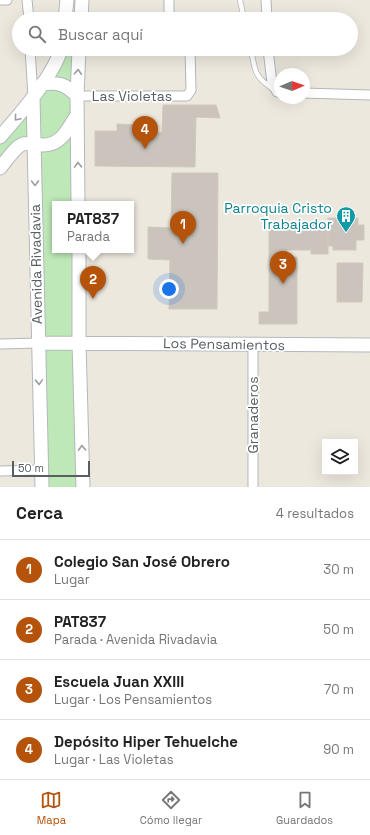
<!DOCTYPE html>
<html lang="es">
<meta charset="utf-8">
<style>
body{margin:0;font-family:"Space Grotesk",sans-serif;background:#f2f2f2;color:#222}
.controls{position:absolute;right:12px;bottom:12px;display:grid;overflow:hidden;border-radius:0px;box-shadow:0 4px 16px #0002}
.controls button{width:36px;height:36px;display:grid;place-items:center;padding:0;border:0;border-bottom:1px solid #e0e0e0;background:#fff;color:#222;font:20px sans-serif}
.compass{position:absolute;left:274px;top:68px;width:36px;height:36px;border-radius:50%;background:#fff;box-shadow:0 4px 16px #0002;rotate:88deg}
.scale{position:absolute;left:12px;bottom:10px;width:78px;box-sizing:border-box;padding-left:4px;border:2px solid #585e62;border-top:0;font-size:11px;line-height:14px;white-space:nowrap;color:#585e62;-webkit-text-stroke:3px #fff;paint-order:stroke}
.you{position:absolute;left:169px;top:289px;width:14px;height:14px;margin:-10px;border:3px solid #fff;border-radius:50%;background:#1a73e8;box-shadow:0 0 0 6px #1a73e833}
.badge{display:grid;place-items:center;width:26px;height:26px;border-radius:50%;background:#b45309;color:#fff;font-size:13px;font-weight:700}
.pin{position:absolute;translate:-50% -33px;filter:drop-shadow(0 1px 2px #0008)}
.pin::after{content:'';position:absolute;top:21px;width:14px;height:12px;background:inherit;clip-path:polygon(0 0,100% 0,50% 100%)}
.popup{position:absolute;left:52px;top:201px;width:82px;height:52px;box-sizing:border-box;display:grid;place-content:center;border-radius:0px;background:#fff;filter:drop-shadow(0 1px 3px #0005);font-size:13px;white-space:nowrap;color:#767676}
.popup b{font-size:15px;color:#222}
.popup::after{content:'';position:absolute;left:50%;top:100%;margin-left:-8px;border:8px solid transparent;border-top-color:#fff}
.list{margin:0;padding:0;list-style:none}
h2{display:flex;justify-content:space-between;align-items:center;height:52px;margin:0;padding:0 16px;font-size:17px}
h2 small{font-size:13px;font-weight:400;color:#767676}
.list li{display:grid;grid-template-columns:26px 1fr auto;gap:12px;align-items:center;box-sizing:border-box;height:60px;padding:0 16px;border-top:1px solid #e0e0e0}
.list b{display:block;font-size:15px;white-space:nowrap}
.list p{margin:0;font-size:13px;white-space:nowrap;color:#767676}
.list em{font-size:13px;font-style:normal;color:#767676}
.icon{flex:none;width:22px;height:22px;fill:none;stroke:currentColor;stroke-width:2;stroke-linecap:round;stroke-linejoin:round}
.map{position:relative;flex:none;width:370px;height:487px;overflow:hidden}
.search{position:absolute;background:#fff;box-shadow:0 4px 16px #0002;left:12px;right:12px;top:12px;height:44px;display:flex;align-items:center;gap:10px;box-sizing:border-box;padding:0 14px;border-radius:22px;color:#767676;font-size:15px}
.sheet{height:292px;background:#fff}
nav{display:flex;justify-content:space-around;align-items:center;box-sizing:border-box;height:56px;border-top:1px solid #e0e0e0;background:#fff;font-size:11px;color:#767676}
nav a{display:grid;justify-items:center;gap:2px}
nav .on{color:#b45309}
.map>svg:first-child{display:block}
.green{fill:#bee8b7}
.building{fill:#cac4bd;stroke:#d2c8bc}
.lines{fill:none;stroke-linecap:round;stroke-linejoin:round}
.lane-casing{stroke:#b2b7bb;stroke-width:6}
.street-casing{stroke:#b2b7bb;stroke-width:11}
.secondary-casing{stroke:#b3b8be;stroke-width:15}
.lane{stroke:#fff;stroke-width:4.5}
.street{stroke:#fff;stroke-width:9}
.secondary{stroke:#fff;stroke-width:13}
.oneway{stroke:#9b9ea1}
.labels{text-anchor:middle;stroke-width:3.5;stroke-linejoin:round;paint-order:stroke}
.street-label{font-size:14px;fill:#585e62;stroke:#fff}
.culture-label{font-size:14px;fill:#0d838f;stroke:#fff;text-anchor:end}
</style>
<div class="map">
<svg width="370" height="487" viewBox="0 0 370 487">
<rect width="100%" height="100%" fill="#ede8de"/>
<path class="green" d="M61,49H79L78,204H55V250H79L83,487H42L34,144L25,143L0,168V137Z"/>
<path class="building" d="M163,105H216L220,118L196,117L195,167L95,166V131H117V124L142,125V132L162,133Z
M172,173H218L217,309H169L170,260L148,259V227L171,228Z
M328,218H358V225H364V240H356V250H333V246H328Z
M269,224H328V254H311V250H287V257H297V324H259V312H269Z
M337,263H363L362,302H337Z"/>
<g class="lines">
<defs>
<path id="lane" d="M240,0L244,19
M251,49C255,71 254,76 273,89"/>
<path id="street" d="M0,0H7
M27,0L29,19
M169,0V12L172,19
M266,0L267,19
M30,49L33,97
M268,49L272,83L277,92H280
M304,93L370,95
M77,96H187L191,90L190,49
M0,344L38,343
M253,344V487
M0,471L42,470"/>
<path id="secondary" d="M65,19L67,0
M81,19L82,0
M42,84C58,82 66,84 77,96
M33,97L42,487
M0,137C19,115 53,77 61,49
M0,168C5,162 16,146 23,144C29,142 38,145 44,145C62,145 69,127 77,115
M78,204L77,96L79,49
M79,250V342L83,487
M38,343L370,345"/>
</defs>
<use href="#lane" class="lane-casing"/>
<use href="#street" class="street-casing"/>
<use href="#secondary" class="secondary-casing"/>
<use href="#lane" class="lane"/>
<use href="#street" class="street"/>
<use href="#secondary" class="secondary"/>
</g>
<defs><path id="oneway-chevron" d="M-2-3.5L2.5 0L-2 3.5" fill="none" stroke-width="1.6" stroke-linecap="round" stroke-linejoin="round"/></defs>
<g class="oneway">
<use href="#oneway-chevron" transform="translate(78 72) rotate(-87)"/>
<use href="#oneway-chevron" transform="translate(17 118) rotate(130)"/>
<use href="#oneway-chevron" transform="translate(78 165) rotate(-92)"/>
<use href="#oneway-chevron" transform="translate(35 183) rotate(89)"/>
<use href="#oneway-chevron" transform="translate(39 382) rotate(88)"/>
<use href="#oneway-chevron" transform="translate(82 448) rotate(-91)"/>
</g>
<defs>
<symbol id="building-pin" viewBox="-11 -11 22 30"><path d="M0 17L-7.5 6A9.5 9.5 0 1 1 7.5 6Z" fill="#0f9aa8" stroke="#fff"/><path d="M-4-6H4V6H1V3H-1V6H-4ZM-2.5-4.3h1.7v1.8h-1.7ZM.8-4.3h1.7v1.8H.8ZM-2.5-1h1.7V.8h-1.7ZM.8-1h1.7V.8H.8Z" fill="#fff"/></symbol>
</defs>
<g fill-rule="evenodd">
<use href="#building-pin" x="335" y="205" width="22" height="30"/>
</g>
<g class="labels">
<g class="street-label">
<text x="132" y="101">Las Violetas</text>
<text transform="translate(36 264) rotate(-91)" y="5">Avenida Rivadavia</text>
<text transform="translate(224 344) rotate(1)" y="5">Los Pensamientos</text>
<text transform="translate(253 415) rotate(-90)" y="5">Granaderos</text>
</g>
<g class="culture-label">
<text x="332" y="213">Parroquia Cristo<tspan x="332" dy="16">Trabajador</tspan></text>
</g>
</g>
</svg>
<div class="controls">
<button><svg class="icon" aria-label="layers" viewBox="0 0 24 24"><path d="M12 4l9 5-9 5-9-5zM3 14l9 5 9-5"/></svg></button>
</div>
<svg class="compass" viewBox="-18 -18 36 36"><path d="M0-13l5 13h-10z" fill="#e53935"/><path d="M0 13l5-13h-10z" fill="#767676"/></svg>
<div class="scale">50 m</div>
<div class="you"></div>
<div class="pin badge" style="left:183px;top:244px">1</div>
<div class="pin badge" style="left:93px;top:299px">2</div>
<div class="popup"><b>PAT837</b>Parada</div>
<div class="pin badge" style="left:283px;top:284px">3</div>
<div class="pin badge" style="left:145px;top:149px">4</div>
<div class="search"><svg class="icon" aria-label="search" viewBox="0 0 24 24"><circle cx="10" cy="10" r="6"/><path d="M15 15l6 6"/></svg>Buscar aquí</div>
</div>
<section class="sheet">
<h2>Cerca<small>4 resultados</small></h2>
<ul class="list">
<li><span class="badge">1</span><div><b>Colegio San José Obrero</b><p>Lugar</p></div><em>30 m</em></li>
<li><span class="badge">2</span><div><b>PAT837</b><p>Parada · Avenida Rivadavia</p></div><em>50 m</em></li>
<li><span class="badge">3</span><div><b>Escuela Juan XXIII</b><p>Lugar · Los Pensamientos</p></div><em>70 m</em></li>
<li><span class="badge">4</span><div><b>Depósito Hiper Tehuelche</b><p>Lugar · Las Violetas</p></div><em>90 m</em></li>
</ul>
</section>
<nav>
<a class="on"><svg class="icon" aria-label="map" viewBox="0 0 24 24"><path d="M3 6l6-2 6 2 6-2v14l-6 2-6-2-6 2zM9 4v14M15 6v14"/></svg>Mapa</a>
<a><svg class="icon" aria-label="directions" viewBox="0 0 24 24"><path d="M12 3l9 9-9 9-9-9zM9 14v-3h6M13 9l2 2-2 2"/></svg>Cómo llegar</a>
<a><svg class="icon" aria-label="saved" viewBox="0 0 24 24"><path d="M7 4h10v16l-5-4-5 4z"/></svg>Guardados</a>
</nav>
